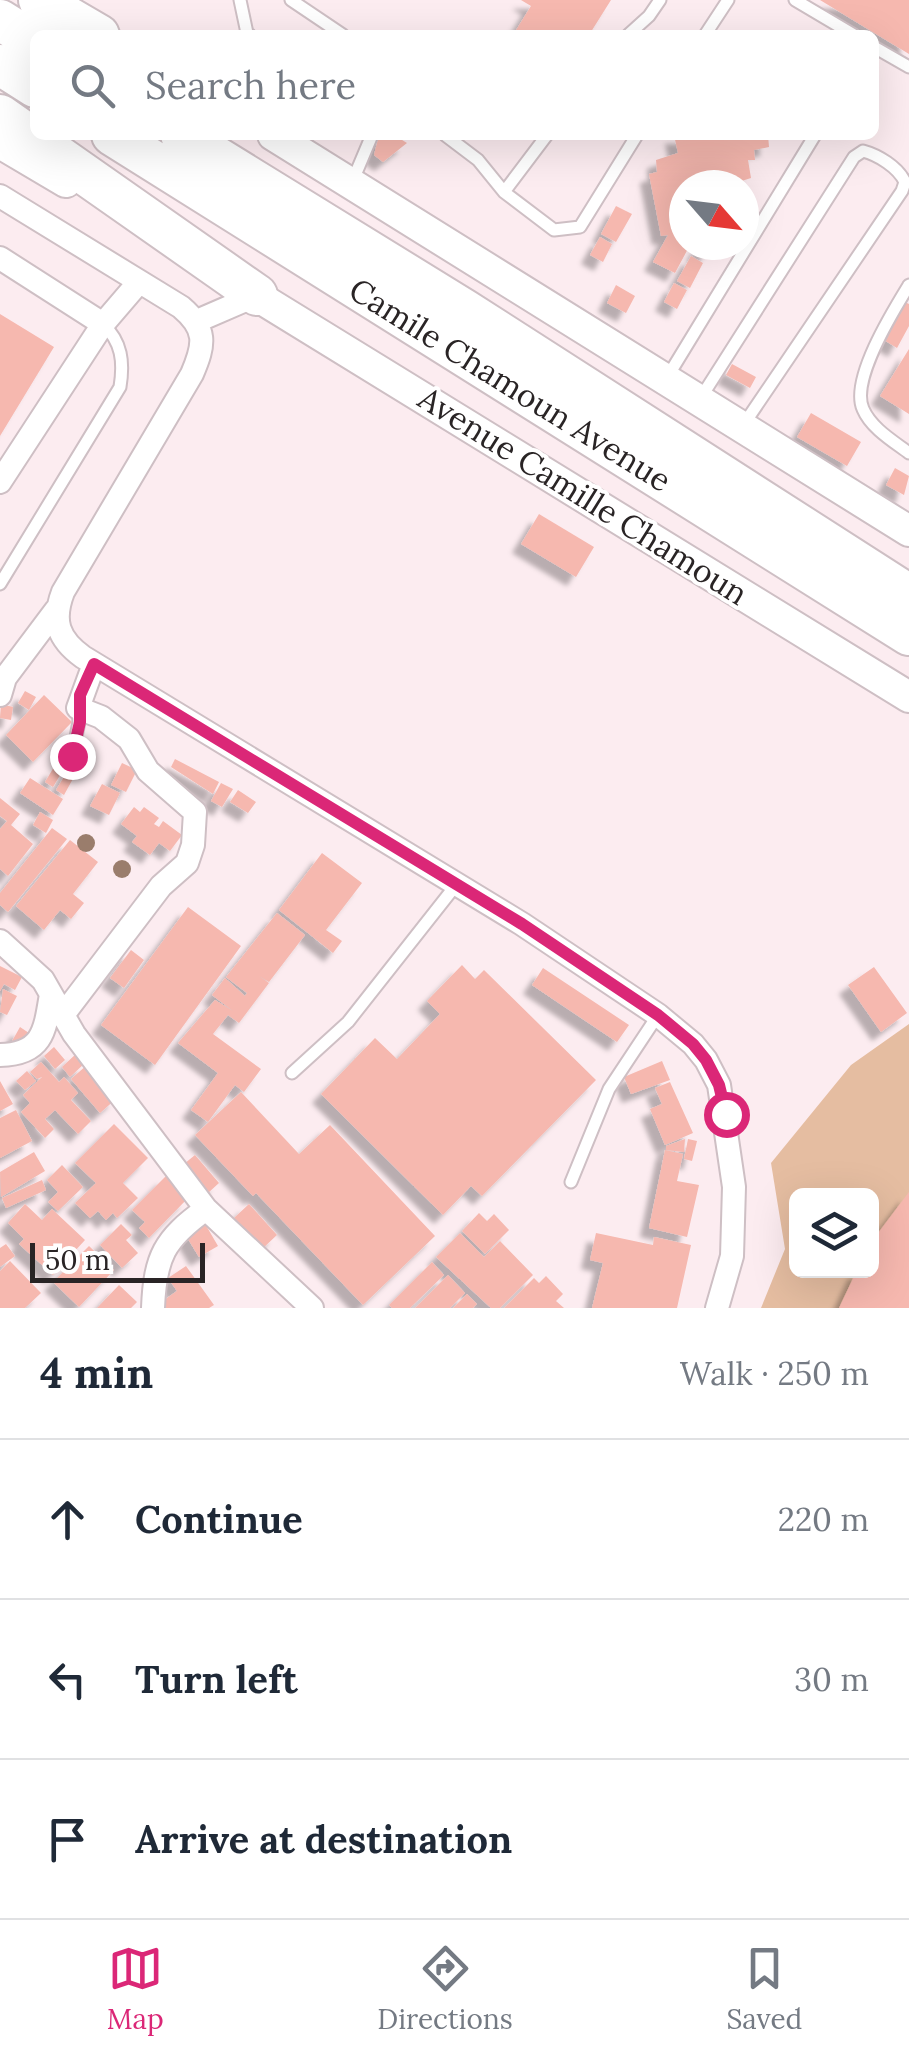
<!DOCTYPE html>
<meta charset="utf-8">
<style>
body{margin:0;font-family:Lora,serif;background:#f2f2f3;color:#1f2937}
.controls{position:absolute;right:30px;bottom:30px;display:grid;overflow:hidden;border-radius:15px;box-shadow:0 10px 40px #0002}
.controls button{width:90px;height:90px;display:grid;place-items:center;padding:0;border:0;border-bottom:2px solid #e0e1e3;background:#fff;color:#1f2937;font:50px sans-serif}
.compass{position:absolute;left:669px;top:170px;width:90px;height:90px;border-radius:50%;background:#fff;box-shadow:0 10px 40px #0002;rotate:118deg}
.scale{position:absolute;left:30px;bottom:25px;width:175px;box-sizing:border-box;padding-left:10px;border:5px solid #292425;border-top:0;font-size:28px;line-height:35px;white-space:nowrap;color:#292425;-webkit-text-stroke:8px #fff;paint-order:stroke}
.stop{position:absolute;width:30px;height:30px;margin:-22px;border:8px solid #db2777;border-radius:50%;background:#fff}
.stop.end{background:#db2777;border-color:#fff;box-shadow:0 2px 10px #0008}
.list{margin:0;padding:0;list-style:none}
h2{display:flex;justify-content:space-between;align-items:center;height:130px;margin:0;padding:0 40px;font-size:42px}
h2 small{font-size:32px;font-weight:400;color:#747a83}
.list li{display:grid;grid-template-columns:65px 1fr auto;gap:30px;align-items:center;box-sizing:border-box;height:160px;padding:0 40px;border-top:2px solid #e0e1e3}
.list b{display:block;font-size:38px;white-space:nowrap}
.list em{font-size:32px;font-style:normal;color:#747a83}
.icon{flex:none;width:55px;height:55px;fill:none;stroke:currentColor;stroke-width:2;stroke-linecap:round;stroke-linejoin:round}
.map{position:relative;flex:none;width:909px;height:1308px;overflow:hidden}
.search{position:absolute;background:#fff;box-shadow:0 10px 40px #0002;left:30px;right:30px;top:30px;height:110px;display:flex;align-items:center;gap:25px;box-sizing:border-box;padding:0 35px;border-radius:15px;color:#747a83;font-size:38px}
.sheet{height:610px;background:#fff}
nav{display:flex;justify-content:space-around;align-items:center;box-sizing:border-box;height:140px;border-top:2px solid #e0e1e3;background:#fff;font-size:28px;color:#747a83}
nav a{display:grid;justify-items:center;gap:5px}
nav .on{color:#db2777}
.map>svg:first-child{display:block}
.green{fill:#e5bda1;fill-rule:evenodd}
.building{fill:#f6b8af;filter:url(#shadow)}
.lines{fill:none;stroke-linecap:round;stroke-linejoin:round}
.lane-casing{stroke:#cebfc4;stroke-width:15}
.street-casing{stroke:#cebfc4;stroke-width:26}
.secondary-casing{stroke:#cebfc4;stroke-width:34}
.highway-casing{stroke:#cebfc4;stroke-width:44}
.lane{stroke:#fff;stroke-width:11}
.street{stroke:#fff;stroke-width:22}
.secondary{stroke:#fff;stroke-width:30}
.highway{stroke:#fff;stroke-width:40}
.tree{fill:#9a7d6c}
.route{stroke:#db2777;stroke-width:12}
.labels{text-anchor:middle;stroke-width:8;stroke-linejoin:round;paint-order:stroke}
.street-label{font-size:32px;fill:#292425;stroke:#fff}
</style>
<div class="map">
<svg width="909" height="1308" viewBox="0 0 909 1308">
<defs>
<filter id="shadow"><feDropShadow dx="-9" dy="9" stdDeviation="2.5" flood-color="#0004"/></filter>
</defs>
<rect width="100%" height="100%" fill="#fcecf0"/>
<path class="green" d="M909,1024V1308H761L785,1249L771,1163L851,1065ZM796,1196H872V1270H796Z"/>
<path class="building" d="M521,0H611L589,35H513L531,6Z
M820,0H909V54Z
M379,135H394L407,143L383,162L374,155Z
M674,135H768L769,147L754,150L755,160H748L751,178L729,185H684V245H690L675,273L653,262L668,235L661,236L649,174L657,172L656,160L678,153Z
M616,206L632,214L616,242L601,234Z
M600,237L612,244L603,262L590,255Z
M700,245L712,246L705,259L695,254Z
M691,256L703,263L690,288L677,281Z
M674,283L687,290L677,309L664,302Z
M616,285L635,296L626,313L607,303Z
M905,302L909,304V326L897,348L884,340Z
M0,314L54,347L0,436Z
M909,349V414L880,396Z
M732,364L756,377L750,388L726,375Z
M811,413L861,442L847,466L797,437Z
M895,468L909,476L904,495L886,485Z
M539,514L594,547L576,577L521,544Z
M25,691L36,697L29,710L18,703Z
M44,695L72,722L33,762L6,735Z
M1,704L13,707L11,720L0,718Z
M175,759L219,782L213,794L171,767Z
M122,763L137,770L126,792L111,785Z
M54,767L62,772L53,787L45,782Z
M68,770L75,775L64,795L56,790Z
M30,778L63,799L53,815L20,793Z
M221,783L233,789L222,807L211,801Z
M102,784L120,793L109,815L90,806Z
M238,790L256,802L248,813L230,802Z
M0,798L20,814L11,825L33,844L8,876L0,869V829L7,821L0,816Z
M134,807L140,812L144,807L159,818L154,824L159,827L163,821L182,835L170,851L159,843L150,855L132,842L137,836L121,824Z
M40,812L53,820L46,833L33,825Z
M52,828L67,839L8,912L0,905V893Z
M70,840L98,862L73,894L84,903L71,919L60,910L44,930L16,906Z
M322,853L362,883L326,930L342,941L333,953L279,910Z
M188,907L241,946L155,1065L101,1025Z
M277,913L305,935L269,982L259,976L269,983L239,1023L228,1015L213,1034L261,1069L244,1092L235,1085L208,1122L191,1110L218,1073L178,1043L215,1000L233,1011L212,995L225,978L245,996L247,993L226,977Z
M131,950L144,960L124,988L110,978Z
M462,965L475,979L484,970L596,1080L482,1196L471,1186L443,1215L321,1094L375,1038L397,1059L440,1014L427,1001Z
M0,966L22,977L15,990L4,984L0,991Z
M874,967L907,1013L881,1032L848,985Z
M543,968L629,1025L617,1042L532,985Z
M3,989L17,996L7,1015L0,1012Z
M20,1027L29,1033L20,1048L11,1043Z
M54,1047L65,1060L55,1069L44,1056Z
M77,1053L85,1063L70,1077L62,1067Z
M662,1061L670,1080L631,1094L624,1077Z
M41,1062L59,1082L64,1077L78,1093L71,1100L91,1121L78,1134L55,1110L45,1119L54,1129L45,1138L21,1112L30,1103L23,1095L42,1077L37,1079L30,1072Z
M87,1065L117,1098L100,1113L71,1079Z
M27,1071L36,1081L25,1090L16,1081Z
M0,1081L13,1104L0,1111Z
M670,1082L693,1133L665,1145L650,1109L662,1104L655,1088Z
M241,1092L299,1154L330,1125L435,1236L363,1305L256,1193L253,1196L195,1135Z
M16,1110L32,1141L0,1158V1118Z
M114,1124L148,1158L123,1183L138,1198L117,1218L113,1213L106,1220L98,1211L90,1218L75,1203L96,1183L75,1163Z
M685,1139L684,1152L666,1150V1146Z
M688,1139L697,1141L692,1161L684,1159Z
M665,1150L683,1154L677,1181L699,1185L687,1237L649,1228Z
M34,1152L45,1171L1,1197L0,1172Z
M195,1155L219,1183L208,1193L184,1164Z
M62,1165L83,1187L58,1211L48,1202L58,1192L47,1180Z
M166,1176L188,1198L149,1238L139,1228L145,1222L132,1210Z
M42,1180L46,1190L6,1208L2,1198Z
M909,1192V1308H839L857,1270H872V1241Z
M25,1204L42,1220L52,1209L85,1240L53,1275L19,1244L24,1239L8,1223Z
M249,1204L277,1235L262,1249L234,1218Z
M479,1213L487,1221L494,1214L509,1230L485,1254L462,1231Z
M204,1222L218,1246L199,1257L185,1234Z
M121,1224L132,1235L126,1240L138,1253L122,1268L100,1245Z
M460,1233L484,1257L500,1241L533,1275L500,1308H491L436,1257Z
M596,1233L653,1245L654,1237L691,1245L677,1308H592L603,1263L590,1260Z
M6,1244L15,1256L0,1267V1248Z
M89,1246L114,1270L79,1307L53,1282Z
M10,1261L41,1293L25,1308H0V1271Z
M432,1262L444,1275L410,1308H392L389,1305Z
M186,1266L214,1305L209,1308H160L157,1305L177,1291L168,1278Z
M448,1275L465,1293L450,1308H415Z
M546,1276L563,1294L556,1301L564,1308H504L534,1278L539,1283Z
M119,1285L137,1302L131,1308H97Z
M467,1294L477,1304L473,1308H453Z"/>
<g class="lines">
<defs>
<path id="lane" d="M240,0L247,33L250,35
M291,0L343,35
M795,0L854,35
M628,35L649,16L660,0
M705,35L728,0
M874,47L909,67
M445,135L478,160L504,192L554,230L580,227L637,135
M353,180L372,135
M504,192L547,135
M909,285C893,311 850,380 863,409C871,428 893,441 909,453
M668,376L815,135
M700,399L854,157L863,151C878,155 898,167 905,182L902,191L742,427
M0,584L120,387C124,362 122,342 103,324
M72,756L79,722L78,708
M292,1073L348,1022L456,885
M571,1182L609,1089L658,1015"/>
<path id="street" d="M0,196L181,307C207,329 205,344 192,374L63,592C52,621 58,639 83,657L522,924L658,1015L693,1044L706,1060L719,1085L734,1187L732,1256L717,1308
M0,258L103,324
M197,321L257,295
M0,482L103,324L139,282
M0,695L5,678L56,610
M0,941L43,980L74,1034L206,1209L312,1308
M63,1015L161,886L187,863L193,845L195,812L148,771L129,739L101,717L78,708L94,664
M0,1055C43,1054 45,1031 51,994
M153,1308C155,1257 164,1239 206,1209"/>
<path id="secondary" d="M273,135L909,531
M0,143L66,182
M239,285L909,697"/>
<path id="highway" d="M39,0L99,35
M0,20L35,42
M0,65L35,87
M0,115L257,295
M112,135L909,635
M181,135L465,310L909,595"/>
</defs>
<use href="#lane" class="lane-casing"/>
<use href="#street" class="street-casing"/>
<use href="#secondary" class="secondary-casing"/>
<use href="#highway" class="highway-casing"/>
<use href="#lane" class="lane"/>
<use href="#street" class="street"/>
<use href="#secondary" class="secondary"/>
<use href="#highway" class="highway"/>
</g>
<g class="tree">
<circle cx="86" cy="843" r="9"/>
<circle cx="122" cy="869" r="9"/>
</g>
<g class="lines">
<path class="route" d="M72,756L80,722V695L94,664L522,924L658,1015L693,1044L706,1060L719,1085L726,1114"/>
</g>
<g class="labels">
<g class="street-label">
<text transform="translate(510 385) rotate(32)" y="11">Camile Chamoun Avenue</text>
<text transform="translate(583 496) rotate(32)" y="11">Avenue Camille Chamoun</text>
</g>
</g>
</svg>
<div class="controls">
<button><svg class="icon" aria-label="layers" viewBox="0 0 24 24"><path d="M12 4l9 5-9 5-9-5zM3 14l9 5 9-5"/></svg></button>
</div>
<svg class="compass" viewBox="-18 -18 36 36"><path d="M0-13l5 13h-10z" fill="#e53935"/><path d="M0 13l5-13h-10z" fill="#747a83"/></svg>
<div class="scale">50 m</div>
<div class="stop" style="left:726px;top:1114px"></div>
<div class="stop end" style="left:72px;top:756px"></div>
<div class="search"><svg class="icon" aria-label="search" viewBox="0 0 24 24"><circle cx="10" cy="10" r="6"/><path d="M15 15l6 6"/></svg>Search here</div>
</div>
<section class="sheet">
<h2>4 min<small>Walk · 250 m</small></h2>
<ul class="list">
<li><svg class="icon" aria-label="ahead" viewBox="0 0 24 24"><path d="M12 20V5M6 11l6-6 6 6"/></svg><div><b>Continue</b></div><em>220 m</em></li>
<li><svg class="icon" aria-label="left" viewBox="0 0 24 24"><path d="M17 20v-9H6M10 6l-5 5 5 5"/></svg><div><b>Turn left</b></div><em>30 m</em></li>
<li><svg class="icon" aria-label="arrive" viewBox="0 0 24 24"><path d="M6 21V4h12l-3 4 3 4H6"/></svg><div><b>Arrive at destination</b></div></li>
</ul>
</section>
<nav>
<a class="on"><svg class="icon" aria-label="map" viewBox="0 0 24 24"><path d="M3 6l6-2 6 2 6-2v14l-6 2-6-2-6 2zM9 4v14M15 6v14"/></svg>Map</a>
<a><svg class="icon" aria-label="directions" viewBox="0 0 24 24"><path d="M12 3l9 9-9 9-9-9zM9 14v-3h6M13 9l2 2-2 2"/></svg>Directions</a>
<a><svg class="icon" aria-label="saved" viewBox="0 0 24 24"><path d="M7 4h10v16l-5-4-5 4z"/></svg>Saved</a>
</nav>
